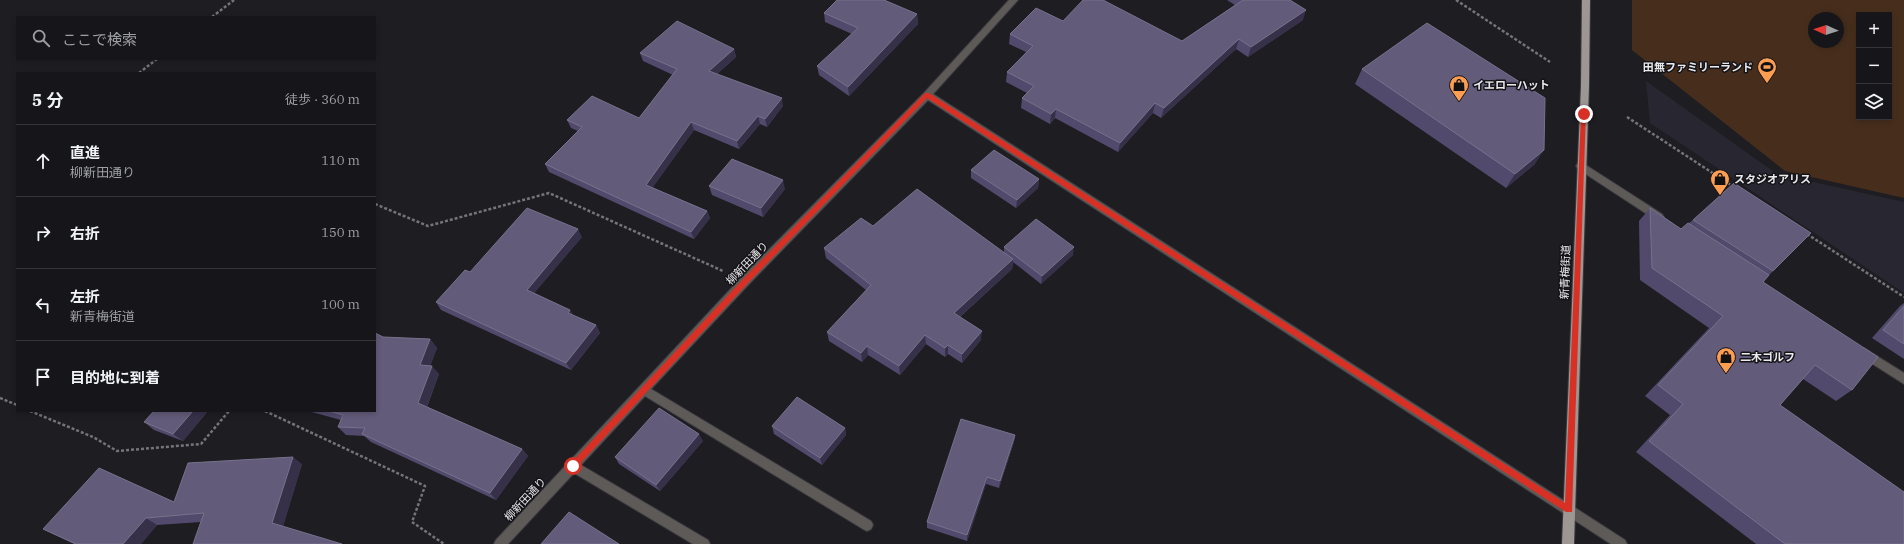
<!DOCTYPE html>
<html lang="ja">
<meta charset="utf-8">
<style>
body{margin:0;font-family:"IBM Plex Serif","Noto Sans JP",serif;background:#1f1f23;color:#f1f3f6}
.controls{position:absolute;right:12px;top:12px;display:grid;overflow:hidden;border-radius:0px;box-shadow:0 2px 6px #0003}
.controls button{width:36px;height:36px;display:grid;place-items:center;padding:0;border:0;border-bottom:1px solid #353539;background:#16161a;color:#f1f3f6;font:20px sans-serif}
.compass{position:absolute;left:1808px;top:12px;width:36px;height:36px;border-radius:50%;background:#16161a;box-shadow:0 2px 6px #0003;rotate:273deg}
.stop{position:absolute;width:12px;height:12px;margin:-9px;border:3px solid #d93025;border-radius:50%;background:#fff}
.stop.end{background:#d93025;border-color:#fff;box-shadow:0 1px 4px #0008}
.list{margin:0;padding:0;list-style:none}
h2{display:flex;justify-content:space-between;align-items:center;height:52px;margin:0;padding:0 16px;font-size:17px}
h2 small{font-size:13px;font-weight:400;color:#9e9fa2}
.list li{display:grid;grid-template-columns:26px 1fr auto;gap:12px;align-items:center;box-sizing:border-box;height:72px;padding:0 16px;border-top:1px solid #353539}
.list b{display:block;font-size:15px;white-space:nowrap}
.list p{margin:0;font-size:13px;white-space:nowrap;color:#9e9fa2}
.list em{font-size:13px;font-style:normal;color:#9e9fa2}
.icon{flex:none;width:22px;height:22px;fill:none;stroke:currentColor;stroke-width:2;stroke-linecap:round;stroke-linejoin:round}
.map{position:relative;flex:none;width:1904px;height:544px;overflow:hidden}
.search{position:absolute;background:#16161a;box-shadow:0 2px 6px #0003;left:16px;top:16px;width:360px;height:44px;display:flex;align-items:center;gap:10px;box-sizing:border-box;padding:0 14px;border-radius:0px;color:#9e9fa2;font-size:15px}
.panel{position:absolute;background:#16161a;box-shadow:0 2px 6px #0003;left:16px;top:72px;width:360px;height:340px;border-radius:0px}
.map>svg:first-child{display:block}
.built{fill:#282630}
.green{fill:#472e1c;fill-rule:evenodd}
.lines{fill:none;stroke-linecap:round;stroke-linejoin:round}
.minor-casing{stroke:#3b3a3e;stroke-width:2}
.major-casing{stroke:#3b3a3e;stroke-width:2}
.path{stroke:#757579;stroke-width:2.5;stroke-dasharray:3 2;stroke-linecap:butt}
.minor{fill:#5d5a58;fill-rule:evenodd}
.major{fill:#9d9794;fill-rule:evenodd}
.wall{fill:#514a6c}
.shaded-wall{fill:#363148}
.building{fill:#625b7a;stroke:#77728c}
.route{fill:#d93025}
.labels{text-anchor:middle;stroke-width:3;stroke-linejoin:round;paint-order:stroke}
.poi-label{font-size:11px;font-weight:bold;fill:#eaeaed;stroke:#141418;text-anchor:start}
.street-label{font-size:11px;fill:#eaeaed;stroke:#141418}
</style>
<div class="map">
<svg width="1904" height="544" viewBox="0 0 1904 544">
<rect width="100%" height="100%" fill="#1e1d22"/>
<path class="built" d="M1646,81L1777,174L1904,202V293L1650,123Z"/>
<path class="green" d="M1632,0H1904V198L1785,171L1632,50ZM1859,15H1889V117H1859ZM1814,18H1838V42H1814Z"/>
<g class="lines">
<defs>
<path id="minor" d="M1009,0H1018L933,94L1625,540L1627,544H1611L928,100L749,284L651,389L871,521L873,525L871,529L867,531L863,529L645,396L581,465L708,540L710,544H693L574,473L508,544H494L496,540L741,278L924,93Z
M1581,162L1662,214L1664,217L1662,220H1656L1578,169L1576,166L1578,163Z
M1864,348L1904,373V384L1860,356L1859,353L1860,350Z"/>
<path id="major" d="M1582,0H1590L1589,86L1574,544H1562L1581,86Z"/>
</defs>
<use href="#minor" class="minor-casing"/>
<use href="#major" class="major-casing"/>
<path class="path" d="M1456,0L1550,62
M212,17L234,0
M139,73L157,59
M1627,117L1734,187
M375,204L428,226L549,193L723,271
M1807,234L1904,297
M0,398L17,405
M30,411L93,437L117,451L201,444L229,411
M265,411L425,486L412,522L444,544"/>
<use href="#minor" class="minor"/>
<use href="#major" class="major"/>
</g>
<path class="wall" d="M1227,0H1290L1303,20L1248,57L1236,49L1161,118L1153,113L1118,152L1055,118L1050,124L1021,108L1022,98L1027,93L1006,82L1007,72L1026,52L1009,44L1010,34L1063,21L1182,41L1235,5Z
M824,13L917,14L918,24L849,96L819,75L817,66L852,34L825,22Z
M734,49L736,57L717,74L783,106L767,127L760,124L739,149L694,130L652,188L707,211L710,218L694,239L549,172L545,164L578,131L571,128L567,120L639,118L673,75L643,61L640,53Z
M1362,69L1535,164L1506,188L1355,84Z
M971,170L1039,179L1038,188L1016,208L971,178Z
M709,186L785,189L763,217L712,195Z
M1650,208L1681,229L1693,220L1773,271L1763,282L1852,390L1836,401L1803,379L1780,405L1904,544H1756L1636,452L1670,415L1645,396L1709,328L1640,280L1639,221Z
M873,226L1004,253V247L1073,255L1041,284L1013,262L1012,269L960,317L981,340L962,363L948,354L945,357L926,344L900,375L868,355L862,362L829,341L827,332L866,290L826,258L824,248Z
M582,237L534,293L570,310L573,315L596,325L600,333L571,370L441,310L436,302L470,272Z
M1904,303V359L1872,338L1900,306Z
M383,337L430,339L437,348L430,366L439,374L427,407L522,449L528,456L496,500L371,442L364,436L346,435L338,427L341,420L308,411H375Z
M154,411H208L183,441L154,430L144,422Z
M772,426L845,428L846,435L822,465L774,434Z
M1015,435L1014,442L999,488L986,484L967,541L927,528V522Z
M703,441L660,491L619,464L615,457Z
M302,464L283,526L201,522L157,525L141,544H74L43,529L174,502Z"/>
<path class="shaded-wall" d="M1306,10L1303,20L1248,57L1251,47Z
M917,14L918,24L849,96L848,87Z
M1239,39L1236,49L1161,118L1164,108Z
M734,49L736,57L711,79L709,71Z
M782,98L783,106L767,127L765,119Z
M1155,103L1153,113L1118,152L1120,143Z
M1056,109L1055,118L1050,124L1051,114Z
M758,116L760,124L739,149L737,141Z
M691,122L694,130L649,193L646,185Z
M1544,150L1535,164L1506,188L1515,174Z
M1039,179L1038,188L1016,208L1017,200Z
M783,180L785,189L763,217L761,208Z
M707,211L710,218L694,239L691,232Z
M578,229L582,237L531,297L527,290Z
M1074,247L1073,255L1041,284L1042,276Z
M1013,259L1012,269L954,322V313Z
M570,310L574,317L568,313Z
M596,325L600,333L571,370L566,363Z
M982,331L981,340L962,363V354Z
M925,335L926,344L900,375L899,366Z
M430,339L437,348L427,374L420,365Z
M948,345V354L945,357V348Z
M867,346L868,355L862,362L861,353Z
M432,366L439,374L425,411L418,403Z
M193,411H208L183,441L173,434Z
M845,428L846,435L822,465L820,458Z
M699,434L703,441L660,491L656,485Z
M1015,435L1014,442L999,488L1000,481Z
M522,449L528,456L496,500L490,493Z
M293,457L302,464L282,530L272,523Z
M987,477L986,484L967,541V535Z
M146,518L157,525L141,544H123Z"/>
<path class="building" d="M837,0H884L917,14L848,87L817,66L858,28L824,13Z
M1083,0H1103L1182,41L1243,0H1290L1306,10L1251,47L1239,39L1164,108L1155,103L1120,143L1056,109L1051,114L1022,98L1034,86L1007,72L1033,46L1010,34L1036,8L1063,21Z
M677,21L734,49L709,71L782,98L765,119L758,116L737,141L691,122L646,185L707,211L691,232L545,164L582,127L567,120L592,96L639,118L677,69L640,53Z
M1427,23L1545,98L1544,150L1515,174L1362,69Z
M994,150L1039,179L1017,200L971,170Z
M732,159L783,180L761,208L709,186Z
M1734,183L1811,233L1773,271L1693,220Z
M917,189L1013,259L954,313L982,331L962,354L948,345L945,348L925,335L899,366L867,346L861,353L827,332L871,285L824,248L861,218L873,226Z
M527,208L578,229L527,290L570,310L568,313L596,325L566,363L436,302L465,270L470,272Z
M1650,208L1681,229L1688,223L1769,275L1763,282L1878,357L1852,390L1815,365L1780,405L1904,492V544H1785L1649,441L1683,404L1658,385L1723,316L1652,268Z
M1036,219L1074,247L1042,276L1004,247Z
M1904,306V344L1883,330Z
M375,333L383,337L430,339L420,365L432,366L418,403L522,449L490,493L362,434L365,428L338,427L343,415L329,411H375Z
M797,397L845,428L820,458L772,426Z
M659,408L699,434L656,485L615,457Z
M154,411H193L173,434L144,422Z
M961,419L1015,435L1000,481L987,477L967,535L927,522Z
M293,457L272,523L342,544H193L204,513L146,518L123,544H76L43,529L99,468L174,502L188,463Z
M569,512L619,544H541Z"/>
<path class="route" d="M925,93H929L1565,503L1581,114L1586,112L1572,512H1566L927,98L748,283L576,468H571V463L743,279Z"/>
<defs>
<symbol id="stadium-pin" viewBox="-11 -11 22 30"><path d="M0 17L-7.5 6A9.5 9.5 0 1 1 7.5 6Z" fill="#fc9d52" stroke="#141418"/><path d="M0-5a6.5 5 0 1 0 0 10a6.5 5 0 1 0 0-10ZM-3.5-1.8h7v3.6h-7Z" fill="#111"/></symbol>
<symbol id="shop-pin" viewBox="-11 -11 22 30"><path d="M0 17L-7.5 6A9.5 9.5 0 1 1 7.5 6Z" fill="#fc9d52" stroke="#141418"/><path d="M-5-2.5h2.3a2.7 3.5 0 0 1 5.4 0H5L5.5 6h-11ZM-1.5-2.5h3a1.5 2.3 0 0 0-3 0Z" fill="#111"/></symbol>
</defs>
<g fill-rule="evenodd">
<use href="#stadium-pin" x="1756" y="56" width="22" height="30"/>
<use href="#shop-pin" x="1448" y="74" width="22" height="30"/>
<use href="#shop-pin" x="1709" y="168" width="22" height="30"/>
<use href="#shop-pin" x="1715" y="346" width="22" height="30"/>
</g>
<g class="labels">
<g class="poi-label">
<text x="1753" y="71" text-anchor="end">田無ファミリーランド</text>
<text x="1473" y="89">イエローハット</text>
<text x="1734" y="183">スタジオアリス</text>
<text x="1740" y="361">二木ゴルフ</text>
</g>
<g class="street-label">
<text transform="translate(747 263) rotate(-46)" y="4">柳新田通り</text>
<text transform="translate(1565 272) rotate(-88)" y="4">新青梅街道</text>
<text transform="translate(525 499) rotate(-47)" y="4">柳新田通り</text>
</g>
</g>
</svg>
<div class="controls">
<button>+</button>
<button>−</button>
<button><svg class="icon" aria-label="layers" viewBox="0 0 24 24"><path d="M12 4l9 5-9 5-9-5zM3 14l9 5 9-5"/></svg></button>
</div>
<svg class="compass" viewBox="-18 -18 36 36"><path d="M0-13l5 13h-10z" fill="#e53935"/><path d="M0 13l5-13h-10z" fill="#9e9fa2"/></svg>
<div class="stop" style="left:573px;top:466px"></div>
<div class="stop end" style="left:1584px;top:114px"></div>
<div class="search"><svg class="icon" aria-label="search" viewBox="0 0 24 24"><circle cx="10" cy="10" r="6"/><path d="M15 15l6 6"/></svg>ここで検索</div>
<section class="panel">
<h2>5 分<small>徒歩 · 360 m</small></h2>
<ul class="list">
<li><svg class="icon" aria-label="ahead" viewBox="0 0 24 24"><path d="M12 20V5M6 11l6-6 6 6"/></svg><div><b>直進</b><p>柳新田通り</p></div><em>110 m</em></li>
<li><svg class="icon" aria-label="right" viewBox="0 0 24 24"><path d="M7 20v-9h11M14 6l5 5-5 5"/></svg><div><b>右折</b></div><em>150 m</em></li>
<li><svg class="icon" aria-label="left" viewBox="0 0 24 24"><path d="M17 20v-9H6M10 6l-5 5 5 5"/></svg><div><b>左折</b><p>新青梅街道</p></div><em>100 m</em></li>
<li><svg class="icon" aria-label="arrive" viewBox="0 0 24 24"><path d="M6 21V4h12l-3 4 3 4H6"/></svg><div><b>目的地に到着</b></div></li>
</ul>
</section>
</div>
